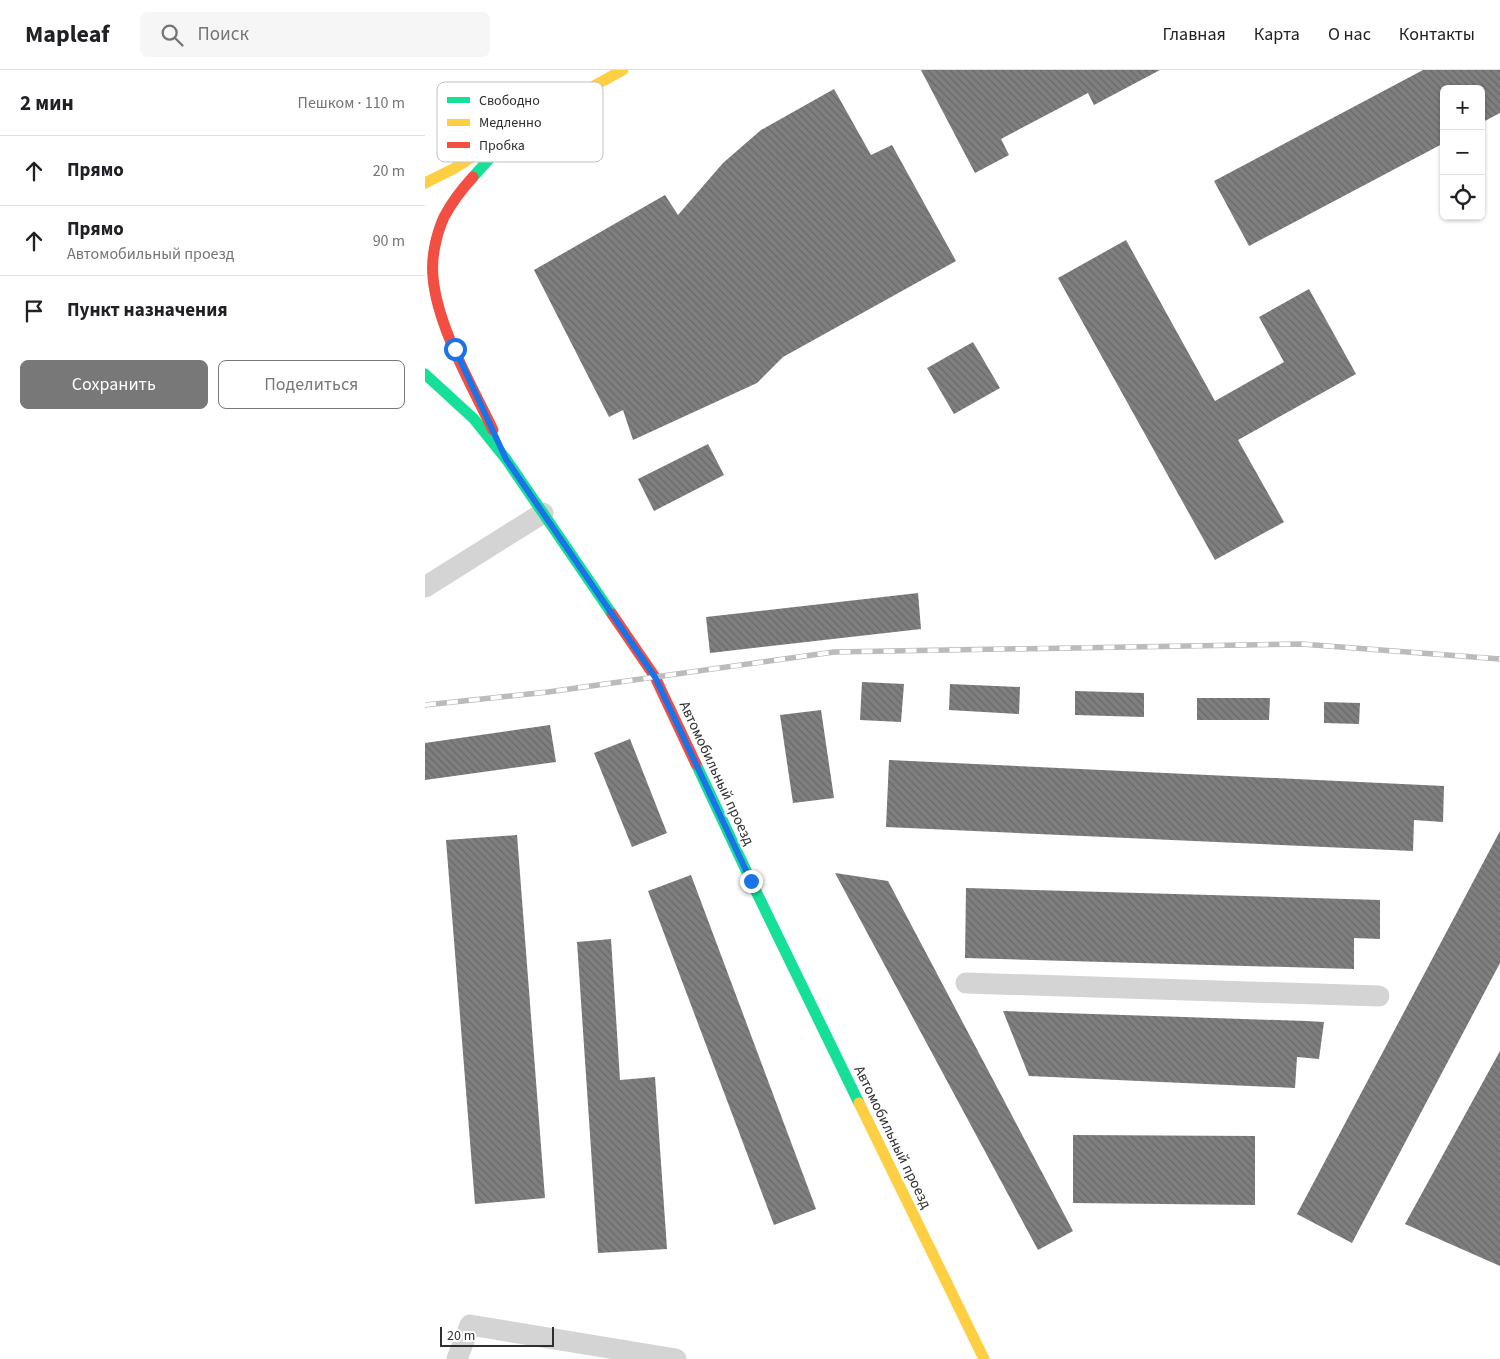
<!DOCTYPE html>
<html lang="ru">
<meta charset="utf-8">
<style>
body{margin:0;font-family:"Source Sans 3",sans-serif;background:#f6f6f6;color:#202124}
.controls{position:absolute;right:15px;top:15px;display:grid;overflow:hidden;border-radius:8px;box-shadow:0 1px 4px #0004}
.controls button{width:45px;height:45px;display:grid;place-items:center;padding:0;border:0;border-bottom:1px solid #e0e0e0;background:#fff;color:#202124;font:25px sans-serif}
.scale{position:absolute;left:15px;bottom:12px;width:114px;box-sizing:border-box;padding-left:5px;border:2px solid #2f2f2f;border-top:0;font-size:14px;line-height:18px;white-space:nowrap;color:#2f2f2f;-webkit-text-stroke:4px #fff;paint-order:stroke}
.stop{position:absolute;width:15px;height:15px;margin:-11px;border:4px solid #1a73e8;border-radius:50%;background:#fff}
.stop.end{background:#1a73e8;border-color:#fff;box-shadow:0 1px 5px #0008}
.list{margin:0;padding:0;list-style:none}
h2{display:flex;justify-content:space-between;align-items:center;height:65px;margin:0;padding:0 20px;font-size:21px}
h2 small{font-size:16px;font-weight:400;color:#757577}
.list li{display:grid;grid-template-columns:32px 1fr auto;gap:15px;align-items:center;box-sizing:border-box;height:70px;padding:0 20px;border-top:1px solid #e0e0e0}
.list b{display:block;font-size:19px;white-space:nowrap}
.list p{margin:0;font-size:16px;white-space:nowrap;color:#757577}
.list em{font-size:16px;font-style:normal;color:#757577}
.actions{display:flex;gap:10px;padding:15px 20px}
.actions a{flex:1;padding:11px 0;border:1px solid #787878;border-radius:8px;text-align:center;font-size:18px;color:#787878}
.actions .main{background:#787878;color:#fff}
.icon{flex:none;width:28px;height:28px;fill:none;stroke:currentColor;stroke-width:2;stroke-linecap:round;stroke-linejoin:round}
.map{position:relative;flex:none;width:1075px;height:1289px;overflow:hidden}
header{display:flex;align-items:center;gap:30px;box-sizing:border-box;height:70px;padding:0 25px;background:#fff;border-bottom:1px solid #e0e0e0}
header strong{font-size:24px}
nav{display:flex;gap:28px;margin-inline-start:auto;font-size:18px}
.search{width:350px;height:45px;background:#f6f6f6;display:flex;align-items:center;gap:12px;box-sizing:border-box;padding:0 18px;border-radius:8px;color:#757577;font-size:19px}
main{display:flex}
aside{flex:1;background:#fff}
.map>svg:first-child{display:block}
.building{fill:url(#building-back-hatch)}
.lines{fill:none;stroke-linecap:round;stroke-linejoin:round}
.lane{stroke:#d4d4d4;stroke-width:21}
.fast{stroke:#16e098;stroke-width:11}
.slow{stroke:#ffcf43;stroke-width:11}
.jam{stroke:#f24e42;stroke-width:11}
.rail-casing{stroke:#bbb;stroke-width:5.5}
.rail{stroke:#fff;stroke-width:4;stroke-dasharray:11;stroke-linecap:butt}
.route{stroke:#1a73e8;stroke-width:6}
.labels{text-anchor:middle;stroke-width:5;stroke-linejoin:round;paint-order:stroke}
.street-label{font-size:15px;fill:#2f2f2f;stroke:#fff}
.key{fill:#fff;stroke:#c1c1c1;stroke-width:1}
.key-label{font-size:14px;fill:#2f2f2f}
</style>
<header>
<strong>Mapleaf</strong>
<div class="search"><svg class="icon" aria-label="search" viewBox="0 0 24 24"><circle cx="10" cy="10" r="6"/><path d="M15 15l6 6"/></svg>Поиск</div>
<nav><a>Главная</a><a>Карта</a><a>О нас</a><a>Контакты</a></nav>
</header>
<main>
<aside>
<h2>2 мин<small>Пешком · 110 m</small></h2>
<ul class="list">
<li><svg class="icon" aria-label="ahead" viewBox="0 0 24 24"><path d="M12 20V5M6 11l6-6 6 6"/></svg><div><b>Прямо</b></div><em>20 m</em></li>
<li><svg class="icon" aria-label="ahead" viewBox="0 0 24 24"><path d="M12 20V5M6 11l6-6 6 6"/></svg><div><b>Прямо</b><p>Автомобильный проезд</p></div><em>90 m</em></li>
<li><svg class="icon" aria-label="arrive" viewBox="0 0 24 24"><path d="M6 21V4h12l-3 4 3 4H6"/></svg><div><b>Пункт назначения</b></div></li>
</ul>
<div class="actions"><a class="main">Сохранить</a><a>Поделиться</a></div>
</aside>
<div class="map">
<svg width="1075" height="1289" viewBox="0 0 1075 1289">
<defs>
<pattern id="building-back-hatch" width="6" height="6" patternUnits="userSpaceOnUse" patternTransform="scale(1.25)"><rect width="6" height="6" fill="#7f7f7f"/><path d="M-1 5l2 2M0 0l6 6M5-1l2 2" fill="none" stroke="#686868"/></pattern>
</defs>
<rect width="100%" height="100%" fill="#fff"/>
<path class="building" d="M496,0H735L669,35L663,23L576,69L584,85L550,103Z
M998,0H1075V43L1056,53V19H1019V73L824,176L789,111Z
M409,19L446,85L467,75L531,191L358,287L332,313L208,370L198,340L184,347L109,200L240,125L253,145L298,93L336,60Z
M701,170L790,331L859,292L834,247L884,219L931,304L813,370L859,452L790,490L633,208Z
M548,272L575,318L529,344L502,298Z
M283,374L299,405L229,441L213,409Z
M493,523L496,559L285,583L281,547Z
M437,612L479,614L476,652L435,650Z
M525,614L595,617L594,644L524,640Z
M650,621L719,623V647L650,645Z
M772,628H845L844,650H772Z
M899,632L935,633L934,654L899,653Z
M396,640L409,728L368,733L355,645Z
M125,655L131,692L0,710V673Z
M205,669L242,763L207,777L169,683Z
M464,690L1019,716L1018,752L989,750L988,781L461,757Z
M1075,761V893L927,1173L872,1144Z
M92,765L120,1128L50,1134L21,770Z
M410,803L463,811L648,1161L613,1180Z
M266,805L391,1139L349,1155L223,821Z
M541,818L955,830V869L929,868V899L540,888Z
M186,869L195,1010L230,1007L242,1179L173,1183L152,872Z
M578,941L881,951L899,952L894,989L872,987L870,1018L604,1006Z
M1075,981V1196L980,1154Z
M648,1065L830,1066V1135L648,1133Z"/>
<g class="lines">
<path class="lane" d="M0,517L118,443
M541,913L954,926
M32,1289L45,1255L251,1289"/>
<path class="fast" d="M48,107L92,58
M0,304L49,349L81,389L187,544
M271,694L326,811L434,1033"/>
<path class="slow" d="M0,113L30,98L92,58L198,0
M434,1033L559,1289"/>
<path class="jam" d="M48,107C37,119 27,132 19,147C11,165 6,188 8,207C12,256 47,316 68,360
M187,544L230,607L271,694"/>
<defs>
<path id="rail" d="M0,635L123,622L409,582L876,574L1075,589"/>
</defs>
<use href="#rail" class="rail-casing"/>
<use href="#rail" class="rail"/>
</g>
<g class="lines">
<path class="route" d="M30,279L81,389L230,607L326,811"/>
</g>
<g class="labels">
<g class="street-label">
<text transform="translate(292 703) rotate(65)" y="5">Автомобильный проезд</text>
<text transform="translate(468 1067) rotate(64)" y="5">Автомобильный проезд</text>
</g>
</g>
<rect x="12" y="12" width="166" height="80" rx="8" class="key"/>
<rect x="22" y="27" width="23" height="6" fill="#16e098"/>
<rect x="22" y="49" width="23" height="7" fill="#ffcf43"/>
<rect x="22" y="72" width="23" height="6" fill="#f24e42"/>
<g class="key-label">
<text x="54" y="35">Свободно</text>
<text x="54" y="57">Медленно</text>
<text x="54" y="80">Пробка</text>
</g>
</svg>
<div class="controls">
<button>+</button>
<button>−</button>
<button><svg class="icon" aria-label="locate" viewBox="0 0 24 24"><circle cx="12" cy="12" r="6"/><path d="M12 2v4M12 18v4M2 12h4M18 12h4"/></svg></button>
</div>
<div class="scale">20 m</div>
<div class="stop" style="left:30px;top:279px"></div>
<div class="stop end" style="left:326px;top:811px"></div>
</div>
</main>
